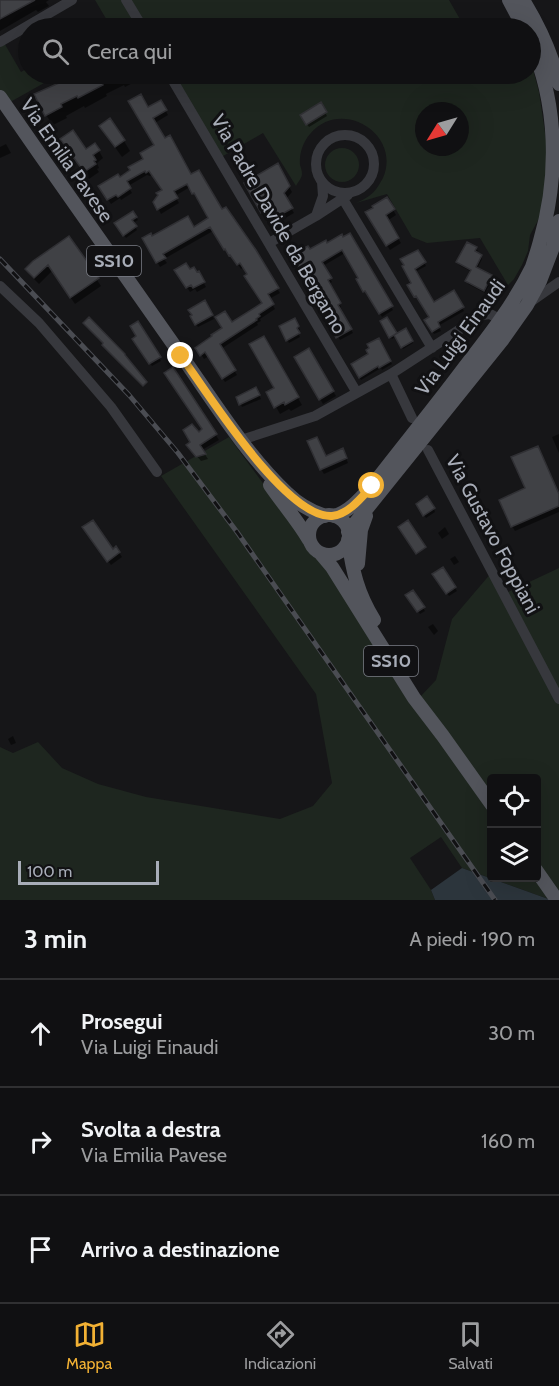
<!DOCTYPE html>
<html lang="it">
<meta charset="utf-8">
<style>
body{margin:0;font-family:Cabin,sans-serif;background:#19191b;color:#f1f3f6}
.controls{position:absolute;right:18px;bottom:18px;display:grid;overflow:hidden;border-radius:6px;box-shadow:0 6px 24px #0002}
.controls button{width:54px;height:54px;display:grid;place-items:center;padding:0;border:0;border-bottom:2px solid #303032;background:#101012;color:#f1f3f6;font:30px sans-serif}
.compass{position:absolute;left:415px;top:102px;width:54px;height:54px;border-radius:50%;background:#101012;box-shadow:0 6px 24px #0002;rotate:233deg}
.scale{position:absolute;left:18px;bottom:15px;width:141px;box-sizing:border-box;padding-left:6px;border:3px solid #a8adb8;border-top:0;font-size:16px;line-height:21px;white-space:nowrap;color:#a8adb8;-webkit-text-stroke:4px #111113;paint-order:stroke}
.stop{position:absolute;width:18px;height:18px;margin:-14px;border:4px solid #f2b134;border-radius:50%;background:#fff}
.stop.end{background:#f2b134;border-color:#fff;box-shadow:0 2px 6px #0008}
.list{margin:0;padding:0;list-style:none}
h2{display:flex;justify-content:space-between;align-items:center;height:78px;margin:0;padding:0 24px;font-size:26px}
h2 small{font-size:20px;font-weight:400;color:#9c9d9f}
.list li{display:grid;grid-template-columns:39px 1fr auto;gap:18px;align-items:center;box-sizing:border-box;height:108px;padding:0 24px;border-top:2px solid #303032}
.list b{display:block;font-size:22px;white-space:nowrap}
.list p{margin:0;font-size:20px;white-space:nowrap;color:#9c9d9f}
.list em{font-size:20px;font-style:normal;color:#9c9d9f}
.icon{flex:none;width:33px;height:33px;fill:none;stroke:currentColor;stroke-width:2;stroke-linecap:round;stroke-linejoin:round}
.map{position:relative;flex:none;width:559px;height:900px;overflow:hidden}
.search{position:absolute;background:#101012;box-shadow:0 6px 24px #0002;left:18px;right:18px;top:18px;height:66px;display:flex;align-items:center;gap:15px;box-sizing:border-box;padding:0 21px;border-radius:33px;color:#9c9d9f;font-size:22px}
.sheet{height:402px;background:#101012}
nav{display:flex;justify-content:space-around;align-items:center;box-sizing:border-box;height:84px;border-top:2px solid #303032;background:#101012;font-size:16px;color:#9c9d9f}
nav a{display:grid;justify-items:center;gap:3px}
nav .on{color:#f2b134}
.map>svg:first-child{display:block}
.green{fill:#1e261f;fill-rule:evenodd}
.water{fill:#2c353c}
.shadow{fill:#0007}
.building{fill:#404145;stroke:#303034;stroke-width:1.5}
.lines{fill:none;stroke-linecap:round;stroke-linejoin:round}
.minor{stroke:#37383d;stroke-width:10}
.major{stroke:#53555c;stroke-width:14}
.rail-casing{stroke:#4a4c52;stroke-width:5}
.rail{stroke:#111113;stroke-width:3;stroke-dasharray:9;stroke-linecap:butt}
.route{stroke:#f2b134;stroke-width:8}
.labels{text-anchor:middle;stroke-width:6;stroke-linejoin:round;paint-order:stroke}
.shield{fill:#111113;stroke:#7b7e86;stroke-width:1.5}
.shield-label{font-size:18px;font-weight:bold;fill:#a8adb8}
.street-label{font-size:20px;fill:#a8adb8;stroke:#111113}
</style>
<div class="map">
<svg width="559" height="900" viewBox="0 0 559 900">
<rect width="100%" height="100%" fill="#161618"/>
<path class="green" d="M95,0H449L465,28H98L108,22Z
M3,41L21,72L28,68V74H60L5,105L0,98V43Z
M531,62L539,92L548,153L542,213L530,235L528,251L522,265L514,279L508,285L480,238L427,243L412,237L387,194L356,203C360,201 365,199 369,196C375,192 379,185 383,178C402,134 341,97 310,134C303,142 299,154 300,165C301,168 302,171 302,174C302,178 298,182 296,186L263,133L218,159L167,74H530ZM424,111H460V147H424Z
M325 165a17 17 0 1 1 34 0a17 17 0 1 1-34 0Z
M229,437L420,697L436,680L452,619L492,572L504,594L559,568V900H551L462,868L441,837L410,858L431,890L435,900H0V747L13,753L38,742L62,768L98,784L146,797L280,819L313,806L332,783L316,694L161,476ZM492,778H536V878H492Z"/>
<path class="water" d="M462,868L551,900H435L431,890Z"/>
<path class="shadow" d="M4,0H49L46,2L49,6L38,12L36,10L0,31V2Z
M93,74H137L140,79L125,87L124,85L106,94L107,96L85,108L84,106L66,116L67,118L53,125L46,115L70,85Z
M161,102L168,115L155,123L165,140L191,176L254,251L280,293L269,299L275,309L260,319L261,321L257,323L258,325L221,349L237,375L225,382L209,356L204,359L197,348L231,324L263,304L244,267L241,269L234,258L229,252L228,253L213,231L164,259L167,263L160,267L144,238H152L194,229L210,219L198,197L196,198L190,187L175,196L179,203L161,214L155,202L164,190L153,174L150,176L147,175L128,186L132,193L121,200L120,198L111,204L100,187L120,179L156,152L148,109Z
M320,104L327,116L309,127L302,116Z
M107,136L124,141L130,151L122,157Z
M6,144L11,153L0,158V147Z
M67,147L86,151H99L103,158L97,163L99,168L97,169L99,172L89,179Z
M277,166L292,192L286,199L294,213L275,224L269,214L265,217L246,184Z
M387,199L396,215L387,221L401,243L390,250L367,213Z
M133,213L138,220L133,223L137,230L126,238L116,224Z
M349,235L393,310L382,317L369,294L367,295L365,291L358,280L360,279L345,253L323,266L332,282L329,284L341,307L339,309L353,333L340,340L331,324L309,251L327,245Z
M69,238L101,286L75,304L52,271L39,284L31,276L27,269Z
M476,248L478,251L476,254L481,256L482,259L477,269L491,276L493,279L485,293L468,284L467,281L472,272L459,265L458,262Z
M418,252L426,266L415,272L433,304L453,292L464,311L438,326L441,331L434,334L426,320L431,317L419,298L417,299L409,286L413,283L404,267Z
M176,270L198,273L206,287L197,292L195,289L190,292Z
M204,302L214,319L198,327L192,317Z
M387,319L396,335L405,330L413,343L403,349L396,336L392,339L382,322Z
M294,320L300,330L297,331L300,337L289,343L281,327Z
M137,323L161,361L152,366L134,339L138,337Z
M263,338L302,405L291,411L289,409L280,414L268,393L276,388Z
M378,340L392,364L382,370L381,368L361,380L353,365L370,354Z
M308,350L336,396L323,404L296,358Z
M173,369L219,440L202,450L208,459L201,461L191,449L199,434L204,430Z
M256,389L261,399L242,407L238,398Z
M559,434V453L552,437Z
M345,455L348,463L324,474L321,469L326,458Z
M559,496V512L515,531L512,526Z
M418,505L434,509L435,512L426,518Z
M445,527L449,534L442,539L438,533Z
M87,532L113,551L116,548L122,557L111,565Z
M455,556L459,562L454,565L450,559Z
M442,569L457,591L449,596L434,574Z
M413,592L425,611L420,614L407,595Z
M433,624L438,631L434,635L428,627Z
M13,736L16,743L11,745L8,739Z"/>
<path class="building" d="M0,0H35L0,19Z
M90,74H120L102,83L103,85L78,98L77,96L61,104L62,107L45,116L34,94L68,79L70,83Z
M141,94L148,107L161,100L167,110L153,118L165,138L170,135L191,174L199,170L222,209L226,207L256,250L279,288L268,294L274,304L259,314L260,316L256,319L257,320L220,344L236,370L222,379L205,352L200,356L195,348L212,336L211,335L222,328L215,317L225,311L232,322L262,303L244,276L247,274L240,263L237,265L230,255L229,256L225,249L224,250L210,227L163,254L166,258L156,263L142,238L151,233L152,236L188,216L194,227L208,218L194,193L192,194L187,184L174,191L178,198L157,210L153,202L158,195L156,193L162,190L149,171L146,173L145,171L127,181L131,188L118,197L116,195L107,200L98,186L118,174L120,177L130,170L128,167L143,159L140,153L154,145L128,101Z
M321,102L327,112L306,125L300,115Z
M110,118L125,140L115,147L99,126Z
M73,130L86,149L95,143L100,150L93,155L96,160L94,161L96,164L84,172L60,139Z
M278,163L290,186L284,193L293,208L271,220L266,210L261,213L244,183Z
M387,197L395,209L386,215L399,238L386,246L365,212L373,208L372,206Z
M133,211L137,217L132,220L137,226L123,236L114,223Z
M350,233L393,306L379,314L365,291L363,292L356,279L358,278L342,250L322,262L332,278L328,280L341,303L338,305L352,329L336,338L329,324L330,323L312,289L311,290L291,255L308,246L310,249L326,240L327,243L342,234L343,237Z
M69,236L99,278L70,298L48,265L34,278L25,269L33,261Z
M467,242L477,247L475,251L482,255L476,267L492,275L484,291L465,281L471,270L456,262Z
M418,250L426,262L415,269L434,302L454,290L464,307L438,322L440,327L432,332L424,320L429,317L416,296L414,297L407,285L411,283L402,266L404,265L400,259Z
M186,263L190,269L194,267L197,272L199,271L205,282L193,288L191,285L186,288L174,270Z
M205,300L213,315L195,325L190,316L192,315L188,310Z
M89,317L125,354V355L147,382L143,386L102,345L103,343L83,323Z
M387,317L397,333L394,335L406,328L413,341L401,348L394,335L389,338L380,321Z
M295,318L299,326L297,328L300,333L286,341L279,326Z
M138,321L161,357L149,364L132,339L136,336L130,326Z
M264,336L299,397L285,405L284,402L274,408L266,392L274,388L249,344Z
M379,338L391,361L379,368L378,366L359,378L351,364L368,354L366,350L369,348L367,344Z
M309,348L334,391L319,400L294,357Z
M173,367L217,434L200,445L206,454L196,457L186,445L190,442L183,430L192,424L199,432L202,429L164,373Z
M256,387L260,395L239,405L236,397Z
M317,437L326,456L343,448L347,458L320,470L307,441Z
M538,446L559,494V506L511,527L499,500L525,488L511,457Z
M427,496L435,508L423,516L416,504Z
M93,520L113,549L116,546L120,552L107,562L82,527Z
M408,520L426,547L416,554L398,527Z
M443,567L456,587L446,594L432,574Z
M413,590L425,607L417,612L405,595Z"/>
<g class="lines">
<path class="minor" d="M126,0L143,28
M0,42L72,0
M169,74L357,393
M316 164a29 29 0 1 1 58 0a29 29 0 1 1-58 0Z
M343,199L432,348
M316,216L323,196L322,182
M269,243L316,216L348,195
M0,286L39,323L111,407L157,472
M529,303L559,282
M391,374L412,418
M241,440L315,416L391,374L482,315L490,314L501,320
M428,450L559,699"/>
<path class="major" d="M509,0L524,28
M523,0C539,26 552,54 559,84
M0,97C58,181 117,264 176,348C211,397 243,451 287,493C298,504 310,511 325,516
M270,485C283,504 298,521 309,540
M309 535a20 20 0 1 1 40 0a20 20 0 1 1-40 0Z
M334,516C349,512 361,498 372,486C402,447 434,408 464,368C489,336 514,304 532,267C535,258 538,249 540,241C559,177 558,103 530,41
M348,532L503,339L527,305L540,281L553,247L559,221
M348,540C353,572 357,592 374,620
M321,554L332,567L414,698L443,736L492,805
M358,564L361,530L366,516
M536,870L557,900"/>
<defs>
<path id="rail" d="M0,259L129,395L178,453L237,532L495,900"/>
</defs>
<use href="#rail" class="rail-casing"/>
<use href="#rail" class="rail"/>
</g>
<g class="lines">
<path class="route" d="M181,356C207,392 286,519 332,516C348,515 362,497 372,486"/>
</g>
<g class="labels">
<g class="shield">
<rect x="87" y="246" width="54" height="30" rx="4.5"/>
<rect x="364" y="646" width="54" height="30" rx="4.5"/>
</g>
<g class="shield-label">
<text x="114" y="267">SS10</text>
<text x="391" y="667">SS10</text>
</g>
<g class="street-label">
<text transform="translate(67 160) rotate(55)" y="7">Via Emilia Pavese</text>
<text transform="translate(279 224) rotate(60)" y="7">Via Padre Davide da Bergamo</text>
<text transform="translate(460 337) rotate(-54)" y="7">Via Luigi Einaudi</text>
<text transform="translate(493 534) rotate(62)" y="7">Via Gustavo Foppiani</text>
</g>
</g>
</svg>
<div class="controls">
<button><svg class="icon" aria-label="locate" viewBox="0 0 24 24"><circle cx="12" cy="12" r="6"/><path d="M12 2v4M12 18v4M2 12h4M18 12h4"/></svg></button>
<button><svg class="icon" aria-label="layers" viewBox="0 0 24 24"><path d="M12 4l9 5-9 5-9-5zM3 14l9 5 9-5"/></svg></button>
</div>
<svg class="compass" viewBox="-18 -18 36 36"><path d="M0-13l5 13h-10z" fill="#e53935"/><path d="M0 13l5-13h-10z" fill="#9c9d9f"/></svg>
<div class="scale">100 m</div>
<div class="stop" style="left:372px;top:486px"></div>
<div class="stop end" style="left:181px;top:356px"></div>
<div class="search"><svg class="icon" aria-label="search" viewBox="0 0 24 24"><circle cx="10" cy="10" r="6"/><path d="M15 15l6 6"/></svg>Cerca qui</div>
</div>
<section class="sheet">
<h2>3 min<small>A piedi · 190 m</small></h2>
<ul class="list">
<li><svg class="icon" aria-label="ahead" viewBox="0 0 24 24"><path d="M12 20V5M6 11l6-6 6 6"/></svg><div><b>Prosegui</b><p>Via Luigi Einaudi</p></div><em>30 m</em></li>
<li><svg class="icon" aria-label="right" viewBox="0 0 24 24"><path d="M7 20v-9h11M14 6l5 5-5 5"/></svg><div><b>Svolta a destra</b><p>Via Emilia Pavese</p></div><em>160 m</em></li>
<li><svg class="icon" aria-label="arrive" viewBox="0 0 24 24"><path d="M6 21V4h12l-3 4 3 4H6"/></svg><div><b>Arrivo a destinazione</b></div></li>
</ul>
</section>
<nav>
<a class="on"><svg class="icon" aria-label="map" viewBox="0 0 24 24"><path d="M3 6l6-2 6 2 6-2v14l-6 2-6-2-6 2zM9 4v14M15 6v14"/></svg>Mappa</a>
<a><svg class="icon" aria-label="directions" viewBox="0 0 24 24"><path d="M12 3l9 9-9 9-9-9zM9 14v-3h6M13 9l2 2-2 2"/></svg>Indicazioni</a>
<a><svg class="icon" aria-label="saved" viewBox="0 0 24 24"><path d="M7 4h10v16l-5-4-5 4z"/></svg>Salvati</a>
</nav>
